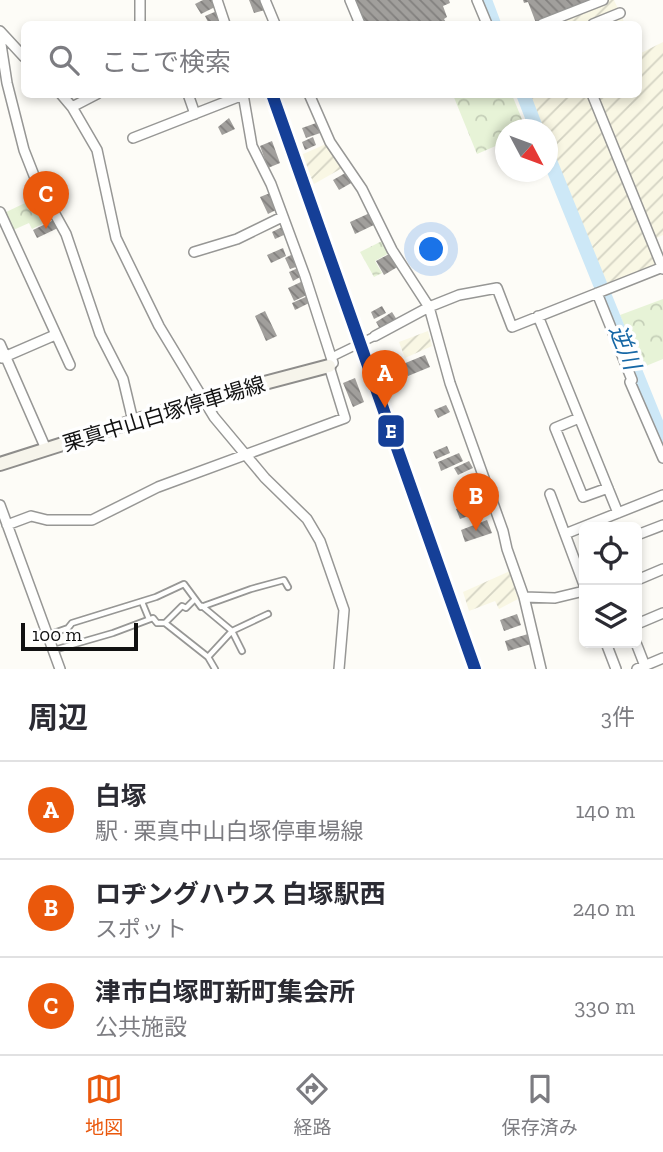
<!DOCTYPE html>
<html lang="ja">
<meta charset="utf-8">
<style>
body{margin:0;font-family:"Zilla Slab","Noto Sans JP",serif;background:#f7f7f7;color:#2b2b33}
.controls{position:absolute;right:21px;bottom:21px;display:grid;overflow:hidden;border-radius:10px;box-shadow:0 4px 10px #0003}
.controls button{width:63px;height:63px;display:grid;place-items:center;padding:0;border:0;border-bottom:2px solid #e1e1e2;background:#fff;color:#2b2b33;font:35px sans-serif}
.compass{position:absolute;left:495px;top:119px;width:63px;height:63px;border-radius:50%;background:#fff;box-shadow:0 4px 10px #0003;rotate:131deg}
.scale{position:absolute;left:21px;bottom:18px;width:117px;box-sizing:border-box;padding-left:7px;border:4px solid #111;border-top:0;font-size:19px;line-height:24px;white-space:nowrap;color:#111;-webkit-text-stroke:5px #fff;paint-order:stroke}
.you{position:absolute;left:432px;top:250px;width:24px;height:24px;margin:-18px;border:5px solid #fff;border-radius:50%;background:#1a73e8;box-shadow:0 0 0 10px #1a73e833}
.badge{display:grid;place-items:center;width:46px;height:46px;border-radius:50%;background:#ea580c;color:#fff;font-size:23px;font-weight:700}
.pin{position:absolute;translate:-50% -58px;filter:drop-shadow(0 2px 4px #0008)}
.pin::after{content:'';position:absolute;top:37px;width:24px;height:21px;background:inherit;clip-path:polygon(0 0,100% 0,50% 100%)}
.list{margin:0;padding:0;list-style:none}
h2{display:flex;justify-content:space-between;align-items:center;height:91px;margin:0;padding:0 28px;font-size:30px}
h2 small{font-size:23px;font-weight:400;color:#7c7c81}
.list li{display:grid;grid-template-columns:46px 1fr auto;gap:21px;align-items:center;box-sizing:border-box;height:98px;padding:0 28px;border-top:2px solid #e1e1e2}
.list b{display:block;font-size:26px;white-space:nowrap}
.list p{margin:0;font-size:23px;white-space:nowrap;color:#7c7c81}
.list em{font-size:23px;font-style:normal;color:#7c7c81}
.icon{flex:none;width:38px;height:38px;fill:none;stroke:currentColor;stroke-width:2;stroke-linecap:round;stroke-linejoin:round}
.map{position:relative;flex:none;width:663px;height:669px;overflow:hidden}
.search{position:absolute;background:#fff;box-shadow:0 4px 10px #0003;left:21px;right:21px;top:21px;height:77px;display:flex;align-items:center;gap:18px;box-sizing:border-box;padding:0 24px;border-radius:10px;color:#7c7c81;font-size:26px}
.sheet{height:385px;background:#fff}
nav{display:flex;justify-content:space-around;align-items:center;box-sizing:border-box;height:98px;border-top:2px solid #e1e1e2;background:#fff;font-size:19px;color:#7c7c81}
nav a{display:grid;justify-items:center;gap:4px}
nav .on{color:#ea580c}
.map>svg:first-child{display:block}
.farmland{fill:url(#farmland-furrows)}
.park{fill:url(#park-crowns)}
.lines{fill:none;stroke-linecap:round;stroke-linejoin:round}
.river{stroke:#cde8f7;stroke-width:14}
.building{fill:url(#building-back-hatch)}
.service-casing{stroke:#979795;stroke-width:8}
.pedestrian-casing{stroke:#979795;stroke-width:10}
.minor-casing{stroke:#979795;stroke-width:12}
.secondary-casing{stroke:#8e8d8b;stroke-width:16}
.service{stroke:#fffffe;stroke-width:4.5}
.pedestrian{stroke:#fffffe;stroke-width:7}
.minor{stroke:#fffffe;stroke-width:9}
.secondary{stroke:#f6f4eb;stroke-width:12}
.rail-1-casing{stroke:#fff;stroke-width:18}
.rail-1{stroke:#153f97;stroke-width:12}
.labels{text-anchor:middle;stroke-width:7;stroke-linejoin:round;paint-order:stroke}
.street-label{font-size:21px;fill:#111;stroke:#fff}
.water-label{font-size:23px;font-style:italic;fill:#1768a6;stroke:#fff}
.line-badge{stroke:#fff;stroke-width:2.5}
.badge-label{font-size:19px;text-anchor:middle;font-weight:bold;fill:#fff}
</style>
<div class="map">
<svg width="663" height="669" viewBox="0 0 663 669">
<defs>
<pattern id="farmland-furrows" width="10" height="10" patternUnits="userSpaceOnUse" patternTransform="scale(1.75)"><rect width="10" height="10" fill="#f9f7e4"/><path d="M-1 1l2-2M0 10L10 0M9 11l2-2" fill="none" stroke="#d4d3c3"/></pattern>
<pattern id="park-crowns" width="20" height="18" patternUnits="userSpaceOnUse" patternTransform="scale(1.75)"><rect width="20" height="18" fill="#e7f3d7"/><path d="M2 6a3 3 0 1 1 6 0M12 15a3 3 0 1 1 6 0" fill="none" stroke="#c5cfb8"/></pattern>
<pattern id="building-back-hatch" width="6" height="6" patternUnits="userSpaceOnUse" patternTransform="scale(1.75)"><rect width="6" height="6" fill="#a19f9c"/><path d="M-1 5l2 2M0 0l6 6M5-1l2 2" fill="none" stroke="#82807e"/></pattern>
</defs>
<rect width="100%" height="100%" fill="#fdfcf7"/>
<path class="farmland" d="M603,0H614L625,24H545Z
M663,42V235L650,241L659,266L606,286L548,146V130L541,129L527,95L638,94L639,54Z
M328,143L344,167L314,184L301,155Z
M428,331L432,346L405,358L399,342Z
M510,571L518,599L499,609L495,601L469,611L463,592Z"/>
<path class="park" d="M453,95H512L526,129L505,130V142L477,154Z
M42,195L55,218L32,229L29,223L11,231L4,213Z
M384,240L391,252L375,261L382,273L374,277L360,252Z
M663,299V359L641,368L620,315Z"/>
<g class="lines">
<path class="river" d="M485,0L494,24
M523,94L537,130
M548,156L600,284
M604,294L663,439"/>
</g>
<path class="building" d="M203,0H211L215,7L201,14L195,4Z
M249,0H262L265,10L254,13Z
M355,0H449L450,3L443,6L447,17L444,19L447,24H365Z
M523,0H587L588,2L536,23L528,2L524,3Z
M217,11L221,20L209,24L205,16Z
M229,118L235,129L222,135L218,127Z
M319,122L323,132L306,138L302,128Z
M313,137L316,145L305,150L302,142Z
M272,141L280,163L268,168L260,146Z
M347,172L353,182L339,190L333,180Z
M270,193L276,210L268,214L260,197Z
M372,212L378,223L355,234L350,222Z
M56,219L60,227L37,238L33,230Z
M282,227L286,234L275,239L272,232Z
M283,248L286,256L271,263L267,255Z
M391,253L399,266L384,275L376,261Z
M293,254L299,266L290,269L285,258Z
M298,268L302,276L293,281L289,272Z
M303,281L309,294L294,301L288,288Z
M308,296L311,302L295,310L292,303Z
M382,306L386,313L374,319L371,312Z
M265,311L277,336L266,341L255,316Z
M392,312L397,320L380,329L376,322Z
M425,355L430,367L408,376L403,364Z
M355,378L364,402L353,407L343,383Z
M446,405L450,412L438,418L434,410Z
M447,446L450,453L436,459L433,452Z
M459,453L463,461L441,471L438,462Z
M469,461L473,468L458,475L454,468Z
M475,474L478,481L463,488L460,480Z
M474,502L479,512L460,519L456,509Z
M487,520L492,533L465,542L461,530Z
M517,614L521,625L504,631L500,620Z
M528,634L531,644L508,651L505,641Z"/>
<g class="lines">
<defs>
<path id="service" d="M142,602L149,619
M202,606L232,631L242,651
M165,623L182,606L186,608L194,600
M48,635L68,628L72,623L156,597L184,584L201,607L251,589L284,580L288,587
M54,650L113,633L153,618L157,623H165L208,657L215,669
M208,657L232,631L268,614"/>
<path id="pedestrian" d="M332,357L375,336"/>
<path id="minor" d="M217,0L225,24
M265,0L275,24
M350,0L360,24
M477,0L487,24
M140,22V0
M542,24L603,0
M593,24L620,13
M0,31L24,57
M0,38L7,83L24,150L35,178L66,234L100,334L123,379L133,421
M61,94L72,107L97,150L116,238L159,326L214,417L265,478L307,519L320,541L344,610L339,669
M188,94L195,114
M309,94L330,142L362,189L392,250L429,307L450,383L503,531L507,549L524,597L541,669
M592,94L663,269
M72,107L97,94
M133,138L243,95
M0,212L70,365
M194,252L237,239L282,217
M597,293L632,380L630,382L663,458
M538,316L618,513
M375,336L429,307L459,295L497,288L512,327L663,267
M0,344L46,449
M2,358L55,335
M579,418L555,428L583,497L608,488
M550,494L584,585
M0,505L60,669
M7,525L31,516L47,520H92L158,487L345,418L329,366L333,363L305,276L271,184L252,146L243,94
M565,534L663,495
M637,535L663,525
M637,580L663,569
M524,597L555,598L584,591
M637,624L663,613
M606,643L616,669
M636,643L645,666
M637,669L663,658"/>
<path id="secondary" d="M0,464L204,399L329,366"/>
</defs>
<use href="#service" class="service-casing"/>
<use href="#pedestrian" class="pedestrian-casing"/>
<use href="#minor" class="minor-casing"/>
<use href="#secondary" class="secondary-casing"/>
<use href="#service" class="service"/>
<use href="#pedestrian" class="pedestrian"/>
<use href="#minor" class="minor"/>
<use href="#secondary" class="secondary"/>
<defs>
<path id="rail-1" d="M272,94L475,669"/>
</defs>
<use href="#rail-1" class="rail-1-casing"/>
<use href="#rail-1" class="rail-1"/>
</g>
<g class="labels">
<g class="street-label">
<text transform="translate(164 414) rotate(-17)" y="7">栗真中山白塚停車場線</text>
</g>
<g class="water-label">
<text transform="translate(625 347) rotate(68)" y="8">逆川</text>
</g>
</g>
<rect class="line-badge" x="377" y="414" width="28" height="34" rx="7" fill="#153f97"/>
<g class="badge-label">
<text x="391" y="438">E</text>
</g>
</svg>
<div class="controls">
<button><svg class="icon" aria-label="locate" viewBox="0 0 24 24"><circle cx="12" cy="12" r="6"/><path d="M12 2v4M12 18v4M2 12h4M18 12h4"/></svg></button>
<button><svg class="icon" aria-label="layers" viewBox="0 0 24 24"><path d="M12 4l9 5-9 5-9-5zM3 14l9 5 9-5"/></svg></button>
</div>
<svg class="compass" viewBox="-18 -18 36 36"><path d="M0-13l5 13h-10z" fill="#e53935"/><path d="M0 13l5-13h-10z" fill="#7c7c81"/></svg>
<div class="scale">100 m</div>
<div class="you"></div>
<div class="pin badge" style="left:385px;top:408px">A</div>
<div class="pin badge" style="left:476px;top:531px">B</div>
<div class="pin badge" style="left:46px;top:229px">C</div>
<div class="search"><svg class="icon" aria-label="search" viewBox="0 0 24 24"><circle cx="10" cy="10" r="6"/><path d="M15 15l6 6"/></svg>ここで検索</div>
</div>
<section class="sheet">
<h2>周辺<small>3件</small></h2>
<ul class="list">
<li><span class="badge">A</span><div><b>白塚</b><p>駅 · 栗真中山白塚停車場線</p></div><em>140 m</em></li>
<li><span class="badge">B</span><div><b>ロヂングハウス 白塚駅西</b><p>スポット</p></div><em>240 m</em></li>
<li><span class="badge">C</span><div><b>津市白塚町新町集会所</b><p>公共施設</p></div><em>330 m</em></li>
</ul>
</section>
<nav>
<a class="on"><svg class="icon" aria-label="map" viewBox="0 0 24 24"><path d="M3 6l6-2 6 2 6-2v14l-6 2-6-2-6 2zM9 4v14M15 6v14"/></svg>地図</a>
<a><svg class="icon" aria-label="directions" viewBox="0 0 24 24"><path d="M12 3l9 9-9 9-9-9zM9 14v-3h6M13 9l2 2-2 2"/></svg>経路</a>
<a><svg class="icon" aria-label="saved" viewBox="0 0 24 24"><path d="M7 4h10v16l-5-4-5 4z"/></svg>保存済み</a>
</nav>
